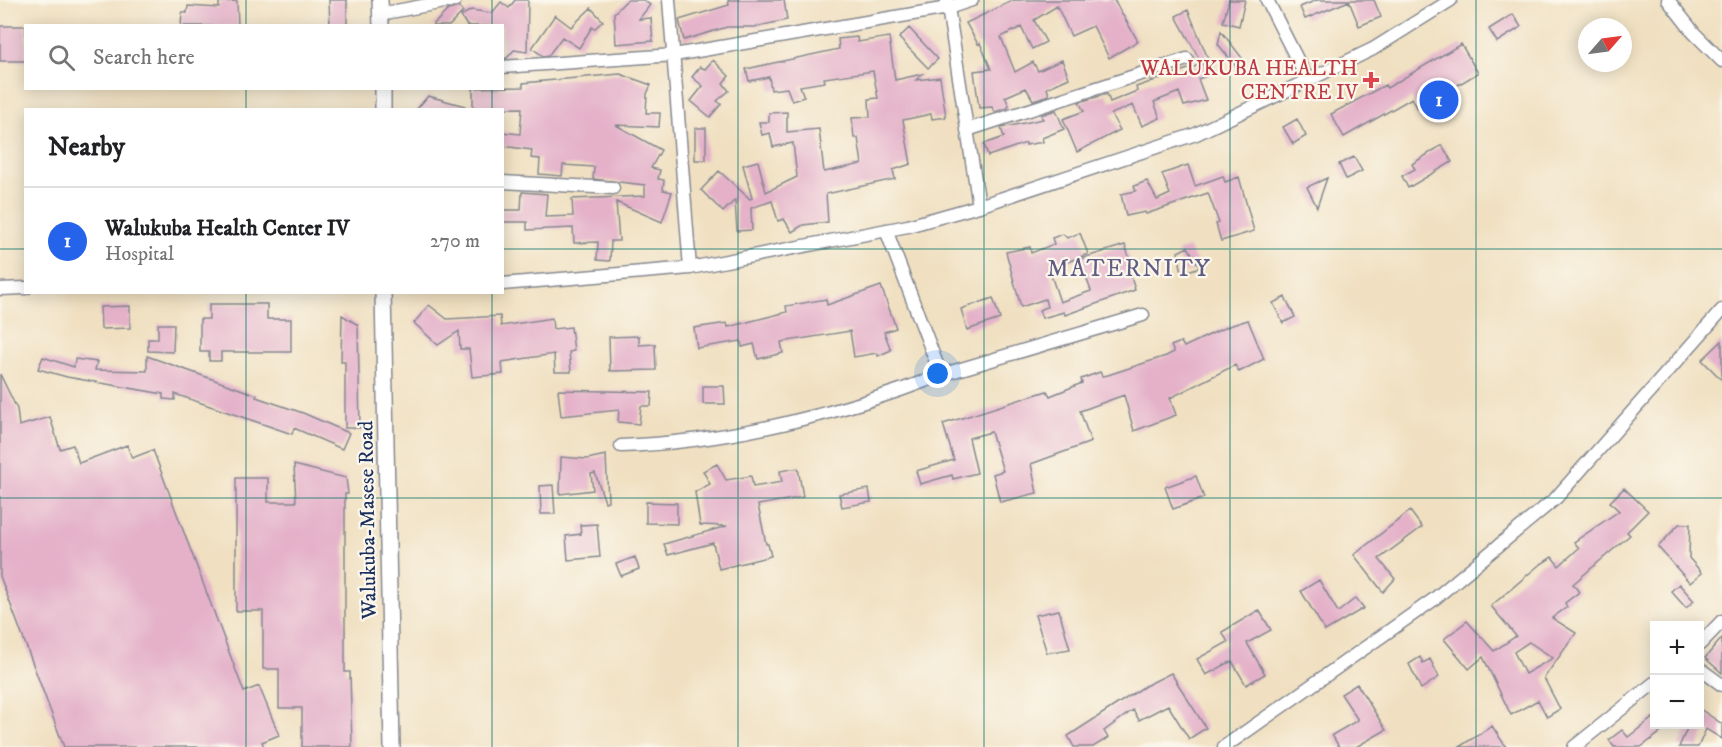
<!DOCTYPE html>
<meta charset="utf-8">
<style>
body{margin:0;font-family:"IM FELL DW Pica",serif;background:#f6f6f6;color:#202124}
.controls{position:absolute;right:18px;bottom:18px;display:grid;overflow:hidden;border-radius:0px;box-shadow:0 3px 15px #0003}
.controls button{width:54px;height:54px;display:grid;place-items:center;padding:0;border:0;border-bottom:2px solid #e0e0e0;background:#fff;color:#202124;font:30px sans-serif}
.compass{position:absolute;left:1578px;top:18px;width:54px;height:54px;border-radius:50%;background:#fff;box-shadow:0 3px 15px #0003;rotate:62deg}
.you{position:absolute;left:938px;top:374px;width:21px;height:21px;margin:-15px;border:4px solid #fff;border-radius:50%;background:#1a73e8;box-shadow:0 0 0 9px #1a73e833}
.badge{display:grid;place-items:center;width:39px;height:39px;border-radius:50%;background:#2563eb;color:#fff;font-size:20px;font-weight:700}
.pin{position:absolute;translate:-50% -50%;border:3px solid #fff;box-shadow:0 2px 6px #0006}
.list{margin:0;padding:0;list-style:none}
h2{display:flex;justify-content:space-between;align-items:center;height:78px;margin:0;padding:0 24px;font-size:26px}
h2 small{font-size:20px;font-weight:400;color:#757577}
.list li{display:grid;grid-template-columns:39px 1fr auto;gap:18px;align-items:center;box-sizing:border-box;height:108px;padding:0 24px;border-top:2px solid #e0e0e0}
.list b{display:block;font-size:22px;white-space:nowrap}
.list p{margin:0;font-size:20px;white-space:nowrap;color:#757577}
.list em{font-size:20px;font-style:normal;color:#757577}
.icon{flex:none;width:33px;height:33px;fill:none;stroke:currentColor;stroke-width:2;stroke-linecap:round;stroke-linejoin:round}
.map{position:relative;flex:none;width:1722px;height:747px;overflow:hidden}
.search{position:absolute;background:#fff;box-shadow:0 3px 15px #0003;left:24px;top:24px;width:480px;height:66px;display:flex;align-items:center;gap:15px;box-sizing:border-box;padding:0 21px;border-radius:0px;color:#757577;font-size:22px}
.panel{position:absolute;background:#fff;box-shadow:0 3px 15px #0003;left:24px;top:108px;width:480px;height:186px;border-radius:0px}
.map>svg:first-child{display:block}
.building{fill:#e4b1c9;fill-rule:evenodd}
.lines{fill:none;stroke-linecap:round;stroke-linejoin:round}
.minor-casing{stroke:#868890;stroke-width:15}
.tertiary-casing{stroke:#868890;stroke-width:18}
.minor{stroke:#fff;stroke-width:12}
.tertiary{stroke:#fff;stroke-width:15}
.grid{fill:none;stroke:#0f766e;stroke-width:1.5;stroke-opacity:0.55}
.health-dot{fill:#e0444e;stroke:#fbf7ec;stroke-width:2}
.labels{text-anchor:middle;stroke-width:4.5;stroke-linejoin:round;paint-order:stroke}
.health-label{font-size:21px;fill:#be3a42;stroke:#fbf7ec;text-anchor:end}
.street-label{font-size:21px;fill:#1b2f5e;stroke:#fbf7ec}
.quarter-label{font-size:24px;letter-spacing:1.5px;fill:#615c83;stroke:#fbf7ec}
</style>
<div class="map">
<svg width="1722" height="747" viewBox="0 0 1722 747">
<rect width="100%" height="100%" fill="#fbf7ec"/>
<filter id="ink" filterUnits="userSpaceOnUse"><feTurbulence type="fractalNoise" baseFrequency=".0167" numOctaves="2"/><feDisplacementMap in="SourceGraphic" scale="12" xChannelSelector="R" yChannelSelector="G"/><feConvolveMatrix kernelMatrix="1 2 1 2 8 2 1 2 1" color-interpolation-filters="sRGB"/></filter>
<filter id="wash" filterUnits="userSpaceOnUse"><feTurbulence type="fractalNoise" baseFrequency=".008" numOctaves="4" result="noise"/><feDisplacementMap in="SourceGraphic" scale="24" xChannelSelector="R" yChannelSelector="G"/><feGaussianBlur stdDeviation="1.35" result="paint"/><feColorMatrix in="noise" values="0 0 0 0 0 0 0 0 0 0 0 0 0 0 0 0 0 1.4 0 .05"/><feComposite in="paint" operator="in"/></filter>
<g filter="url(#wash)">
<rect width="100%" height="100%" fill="#f0e0c1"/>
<g id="blocks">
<path class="building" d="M329,0H347V26H330Z
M515,0H528L527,52L514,50L507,58L502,59V26H467L461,16L471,10L492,13L501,2L509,8Z
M627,0H643L650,5L639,19L651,18L653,41L616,44L614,13Z
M728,0H784L787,20L754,27H727L684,40L679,20L729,5Z
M1014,0H1114L1138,41L1109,58L1093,26L1071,36L1057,6L1034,20L1046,42L1032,49L1021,27L1001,37L1015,72L1033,62L1038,71L1062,60L1069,78L1047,88L1049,95L1033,100L1026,88L1005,97L1009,105L1008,108L995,112L992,107L979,108L974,71L991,69L980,43L978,44L966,23Z
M1229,0H1245L1239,26L1223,22Z
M1317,0H1374L1381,17L1359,26L1349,1L1305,19L1300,7Z
M237,1L238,26H181L182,12L187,13L188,6L219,8V2Z
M459,7L463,12L449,26H432L448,10Z
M591,8L603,21L594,29L592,27L579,48L562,37L548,56H543L532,48L555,15L571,27Z
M1188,10L1214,73L1198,79L1206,100L1184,106L1179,92L1154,102L1160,118L1142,126L1133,105L1111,114L1120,130L1077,152L1063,119L1084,111L1079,102L1107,94L1110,102L1137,91L1136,87L1202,64L1176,16Z
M1513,14L1521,27L1497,42L1489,29Z
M0,26H26V61H0Z
M909,28L938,59L928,68L899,38Z
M1221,31L1246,63L1238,69L1218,44Z
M857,37L858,42L889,37L895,80L922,74L916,80L940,77L946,117L932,119L931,114L903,120L911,164L893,170L895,179L826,194L828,222L803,225L792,232L784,219L778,221L772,201L751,208L752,230L737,231L735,200L723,212L701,190L719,171L750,199L752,198L743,165L758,161L766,192L797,177L793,143L773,147L770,133L762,135L759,122H769V113L787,112V132L819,129L824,172L862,164L858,138H854L852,118L870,117L869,99L878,98L873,71L824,78L825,82L800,86L804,97L792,101L787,88L771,90L769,77L749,81L746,69L839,49L838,39Z
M1461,44L1478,73L1418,109L1412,98L1344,137L1331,114L1385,85L1387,88Z
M713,60L729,76L723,83L729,91L717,101L721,104L710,117L691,101L703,86L692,77L700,67L705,69Z
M620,74L651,85L647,94L646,113H660L659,127L616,125L661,150L651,168L660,170L658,179L664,180L663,190L672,192L662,222L616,202L619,241H611L610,261L597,260L598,242L574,243L573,228L527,230V222H502V210H521L522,192L547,194L545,217L573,216L572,199L645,196V185L593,179L594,167L563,165L562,176L539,174L540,159L531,158L532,150L502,146V132L520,134L522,108L473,109V88L523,87V83Z
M428,96L465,106L464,110H416Z
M1056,110L1064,129L1042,138L1043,142L1026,145V143L988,156L984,144L1004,137L1001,128L1043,119L1041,115Z
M1297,119L1306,136L1293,144L1283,127Z
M695,128H706V160H695Z
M1442,145L1452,162L1408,188L1402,176L1415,169L1412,164Z
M1354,157L1362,171L1346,179L1339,164Z
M1188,165L1195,186L1223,176L1225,182L1239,177L1254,231L1221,241L1216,224L1219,223L1208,193L1146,214L1145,212L1126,216L1121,194L1136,191L1134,186L1147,181L1157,200L1170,194L1162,174Z
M1327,178L1317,207L1307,187Z
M1080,233L1088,254L1049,269L1060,302L1091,291L1080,259L1125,245L1131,263L1127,264L1135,290L1065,315L1064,312L1042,318L1039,310L1047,307L1045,299L1021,307L1006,252L1030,247L1031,253L1054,244L1052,238L1063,234L1067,238Z
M1188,247L1200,267L1182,273L1178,252Z
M881,286L896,328L884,332L891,350L878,356L877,353L854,357L850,331L781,342L783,353L758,359L754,344L742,347L741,341L697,348L694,328L727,323L728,327L787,312L786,306L826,299L827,305Z
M1285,297L1295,317L1283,323L1273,303Z
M993,298L1000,319L967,330L961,309Z
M209,304H267V319H291V352H221V361H209V352H200V319H209Z
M429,305L447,319L500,316L501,326L552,318L553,329L571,327L574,351L569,352L571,372H555L554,354L502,362L503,374L472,377L469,349H460L459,331L438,345L414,323Z
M130,306V328L101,329L100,307Z
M342,315L358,325L360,428H345V362H341Z
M1248,320L1264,359L1239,372L1235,365L1170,398L1176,415L1134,431L1124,395L1080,411L1091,442L1031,464L1037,493L1000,502L993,474L1003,471L991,432L969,438L977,473L953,479L952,475L920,484L916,471L954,460L943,424L1047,391L1050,396L1082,383L1081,379L1100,372L1102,376L1108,375L1166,356L1174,352L1171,346L1181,342L1184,347L1226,327Z
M158,324H174L173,352L148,351V339H158Z
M639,336V345L655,344L656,370L610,371L609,337Z
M1722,341V380L1702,360Z
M147,356L257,395L256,397L303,413L349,433L342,449L294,428L292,434L175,394V400L163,399V394L67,377L38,369L43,357L74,367L75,359L97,362L95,370L147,371Z
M0,374L17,409L19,426L50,417L60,449L73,445L79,463L127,445L132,458L153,450L244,692L259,686L279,735L262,742L264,747H64L0,576Z
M703,386H724L725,404H703Z
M558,390L652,392L651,406H641L639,424L618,422L619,410L561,416Z
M606,455L608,501L605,502L595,473L591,474L593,490L560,494L561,457L587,459Z
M717,464L726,480L751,476L753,487L782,482L780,471L798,468L803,497L758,505L766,544H768L771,556L719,569L713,543L668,555L664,544L727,526L700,525L695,492L710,484L703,471Z
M294,465L346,478L348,494H345V672H350L352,747H302V708H279V669H263V611H236V478H268V502H296Z
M1196,476L1204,498L1173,509L1165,487Z
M553,485L555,514H541L540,486Z
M1624,488L1648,511L1627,532L1630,535L1573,584L1579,592L1565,603L1567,607L1552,618L1576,633L1544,678L1560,709L1547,717L1538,700L1511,715L1483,657L1469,669L1444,639L1467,621L1494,651L1516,636L1491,606L1538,566L1552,557L1559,566L1579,548L1574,542L1619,511L1610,502ZM1529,642L1553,658L1525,674L1514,652Z
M869,489L871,502L842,507L839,494Z
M646,502L677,503V524L646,523Z
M1410,511L1422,527L1379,559L1395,579L1383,592L1354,555Z
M597,524L600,557L568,560L566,536L581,534L580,525Z
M1679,524H1690L1689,558L1702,573L1690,583L1658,547Z
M635,557L639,569L621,576L616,564Z
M1319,580L1338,612L1356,598L1364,608L1325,631L1301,591Z
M1679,584L1694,601L1686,608L1671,591Z
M1059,610L1070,649L1047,653L1035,615Z
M1259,610L1271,630L1247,643L1265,674L1246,685L1232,661L1206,675L1197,659L1228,642L1222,632Z
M1722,638V673L1705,658Z
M1420,657L1423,663L1430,659L1439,677L1421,689L1409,664Z
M1171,673L1206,728L1189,739L1168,705L1139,720L1133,710L1104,731L1108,738L1093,747H1074L1068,736L1145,686Z
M1357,684L1386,730L1356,747H1339L1332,735L1358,720L1341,694Z
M1700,709L1722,724V739L1706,729L1698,747H1679L1689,724H1700Z
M1654,717V724H1672L1641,747H1614L1609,740L1622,730L1628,737Z
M1492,726L1506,747H1459Z"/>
</g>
</g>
<g filter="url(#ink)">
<use href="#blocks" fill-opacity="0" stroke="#868890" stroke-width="1.5"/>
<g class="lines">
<defs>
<path id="minor" d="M669,0L690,268
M1267,0L1308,81
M1668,0L1694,33L1722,61
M947,1L979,206
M380,14L455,0
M502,67L674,55L948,8L972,0
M967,130L1187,59
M502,182L613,188
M886,230L941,375L1143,315
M502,284L690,268L908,226L979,206L1196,134L1373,49L1451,0
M0,289L26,288
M621,446C728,442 842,414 941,375
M1700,644L1722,621
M1700,669L1722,685
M1224,747L1433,600L1556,498L1722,310
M1574,747L1654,683"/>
<path id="tertiary" d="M380,0L381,26
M383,88V110
M383,292L392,747"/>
</defs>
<use href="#minor" class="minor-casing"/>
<use href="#tertiary" class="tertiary-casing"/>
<use href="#minor" class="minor"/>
<use href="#tertiary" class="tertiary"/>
</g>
</g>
<path class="grid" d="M246,0V26M492,0V26M738,0V747M984,0V747M1230,0V747M1476,0V747M246,88V110M492,88V110M0,249H26M502,249H1722M246,292V747M492,292V747M0,498H1722"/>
<path class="health-dot" d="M1368 71h6v6h6v6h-6v6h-6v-6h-6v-6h6z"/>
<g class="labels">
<g class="health-label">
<text x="1358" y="75">WALUKUBA HEALTH<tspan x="1358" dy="24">CENTRE IV</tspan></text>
</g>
<g class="street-label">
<text transform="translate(367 520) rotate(-91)" y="7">Walukuba-Masese Road</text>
</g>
<g class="quarter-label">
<text x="1129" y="276">MATERNITY</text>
</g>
</g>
</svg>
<div class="controls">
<button>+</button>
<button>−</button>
</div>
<svg class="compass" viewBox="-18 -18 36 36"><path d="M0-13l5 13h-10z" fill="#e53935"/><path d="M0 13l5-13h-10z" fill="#757577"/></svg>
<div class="you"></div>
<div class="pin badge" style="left:1439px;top:100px">1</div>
<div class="search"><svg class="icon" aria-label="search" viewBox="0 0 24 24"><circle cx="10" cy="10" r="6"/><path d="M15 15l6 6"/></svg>Search here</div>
<section class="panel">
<h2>Nearby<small></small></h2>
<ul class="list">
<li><span class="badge">1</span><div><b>Walukuba Health Center IV</b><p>Hospital</p></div><em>270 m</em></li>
</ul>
</section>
</div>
